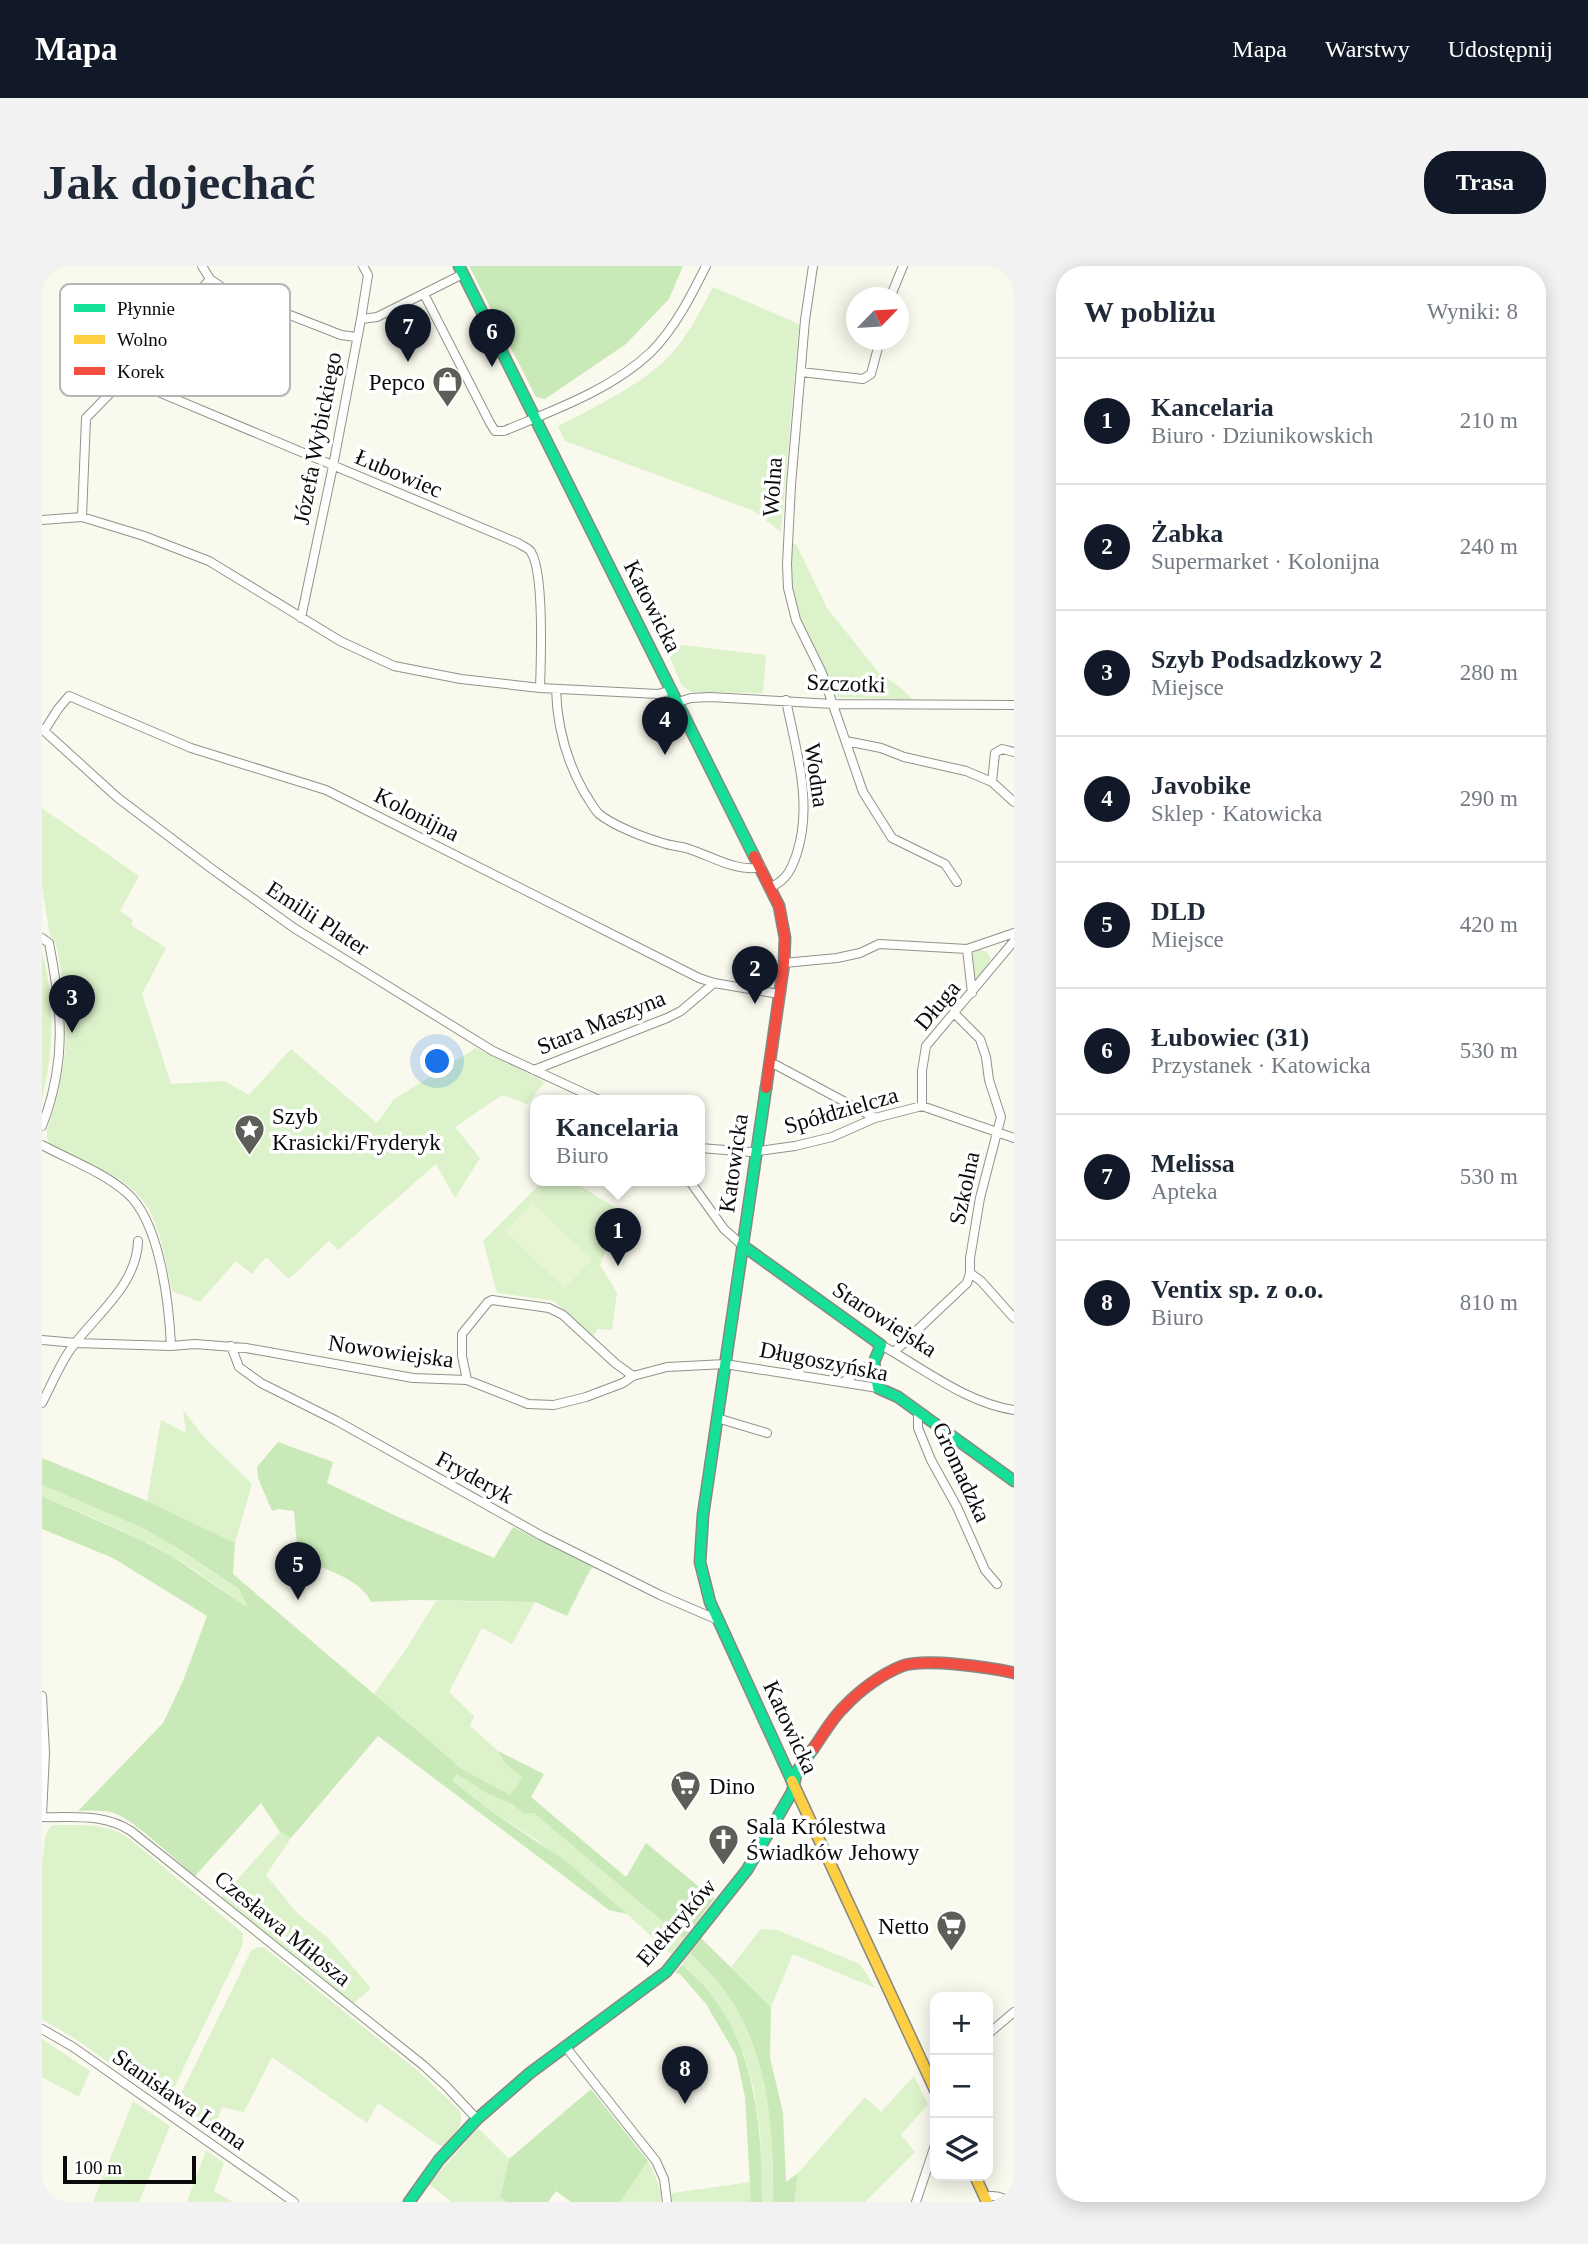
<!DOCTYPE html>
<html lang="pl">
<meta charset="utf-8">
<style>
body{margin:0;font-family:Georgia,serif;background:#f2f2f3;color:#1f2937}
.controls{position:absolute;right:21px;bottom:21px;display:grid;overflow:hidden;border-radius:14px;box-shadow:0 4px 18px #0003}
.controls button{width:63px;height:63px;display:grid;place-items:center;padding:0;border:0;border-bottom:2px solid #e0e1e3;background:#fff;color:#1f2937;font:35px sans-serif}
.compass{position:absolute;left:804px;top:21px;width:63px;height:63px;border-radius:50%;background:#fff;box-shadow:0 4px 18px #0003;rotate:65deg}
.scale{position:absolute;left:21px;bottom:18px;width:133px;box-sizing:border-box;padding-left:7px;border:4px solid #0a0a0a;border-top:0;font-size:19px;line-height:24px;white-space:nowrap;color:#0a0a0a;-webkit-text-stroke:5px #fff;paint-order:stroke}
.you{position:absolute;left:396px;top:796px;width:24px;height:24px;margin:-18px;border:5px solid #fff;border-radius:50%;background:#1a73e8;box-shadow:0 0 0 10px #1a73e833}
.badge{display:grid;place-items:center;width:46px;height:46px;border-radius:50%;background:#111827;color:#fff;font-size:23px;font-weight:700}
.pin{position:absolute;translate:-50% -58px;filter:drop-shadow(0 2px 4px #0008)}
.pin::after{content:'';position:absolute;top:37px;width:24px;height:21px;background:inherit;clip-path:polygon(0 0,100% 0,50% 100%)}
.popup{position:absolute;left:488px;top:829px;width:175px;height:91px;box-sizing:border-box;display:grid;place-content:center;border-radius:14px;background:#fff;filter:drop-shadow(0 2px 5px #0005);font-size:23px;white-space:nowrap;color:#747a83}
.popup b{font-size:26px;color:#1f2937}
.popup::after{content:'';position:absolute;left:50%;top:100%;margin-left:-14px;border:14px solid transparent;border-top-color:#fff}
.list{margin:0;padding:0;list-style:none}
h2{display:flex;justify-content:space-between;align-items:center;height:91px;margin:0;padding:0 28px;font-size:30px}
h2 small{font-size:23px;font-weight:400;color:#747a83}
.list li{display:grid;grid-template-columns:46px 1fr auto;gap:21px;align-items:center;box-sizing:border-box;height:126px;padding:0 28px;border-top:2px solid #e0e1e3}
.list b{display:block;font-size:26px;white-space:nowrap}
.list p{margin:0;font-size:23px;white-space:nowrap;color:#747a83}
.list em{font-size:23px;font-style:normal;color:#747a83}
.icon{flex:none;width:38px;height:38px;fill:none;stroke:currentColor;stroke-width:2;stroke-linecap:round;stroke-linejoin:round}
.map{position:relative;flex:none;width:972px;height:1936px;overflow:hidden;border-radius:28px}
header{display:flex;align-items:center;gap:42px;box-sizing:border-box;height:98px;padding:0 35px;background:#111827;color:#fff}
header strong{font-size:33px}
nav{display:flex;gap:38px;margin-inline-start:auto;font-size:24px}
.intro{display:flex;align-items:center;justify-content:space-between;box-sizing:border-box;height:168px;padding:0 42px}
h1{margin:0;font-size:49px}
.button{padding:18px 32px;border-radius:28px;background:#111827;color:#fff;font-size:24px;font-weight:700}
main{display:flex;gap:42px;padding:0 42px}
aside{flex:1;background:#fff;border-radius:28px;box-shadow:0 4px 18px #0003}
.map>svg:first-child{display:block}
.green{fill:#dbf2ca}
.forest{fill:#c9eab8}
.pitch{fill:#e7f5d5}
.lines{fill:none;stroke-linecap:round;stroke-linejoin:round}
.street-casing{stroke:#92928c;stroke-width:10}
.fast-casing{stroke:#888883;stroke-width:13}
.slow-casing{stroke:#888883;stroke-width:13}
.jam-casing{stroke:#888883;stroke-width:13}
.street{stroke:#fefefc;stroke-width:8}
.fast{stroke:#16e098;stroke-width:10}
.slow{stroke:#ffcf43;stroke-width:10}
.jam{stroke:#f24e42;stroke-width:10}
.labels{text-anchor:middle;stroke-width:7;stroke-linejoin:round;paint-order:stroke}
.poi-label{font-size:23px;fill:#0a0a0a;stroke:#fff;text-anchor:start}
.street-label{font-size:23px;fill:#0a0a0a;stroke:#fff}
.key{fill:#fff;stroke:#b6b6b6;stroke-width:2}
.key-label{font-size:19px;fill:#0a0a0a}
</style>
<header>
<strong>Mapa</strong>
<nav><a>Mapa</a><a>Warstwy</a><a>Udostępnij</a></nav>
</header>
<div class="intro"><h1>Jak dojechać</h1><a class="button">Trasa</a></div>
<main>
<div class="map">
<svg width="972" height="1936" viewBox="0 0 972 1936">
<rect width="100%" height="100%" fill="#f9f9ed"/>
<path class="green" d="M671,21L757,58L739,266L710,244L523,175L516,160C551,142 589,124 619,98C641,80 658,46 671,21Z
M748,278H754L785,342L836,406L858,421L871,434L791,431L758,353L749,319Z
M622,377L724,389L721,427L650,426L640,420Z
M0,542L97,610L78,645L91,654L89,659L124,682L100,728L129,818L182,815L207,829L249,783L335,857L352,833L434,782L503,816L485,838L460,829L413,861L438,892L413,932L394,898L296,984L287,975L247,1013L224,991L210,1008L194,995L158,1036L130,1025C124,999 120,966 106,942C89,912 39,894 8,878L5,872V864C25,808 29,759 18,700C16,689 16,677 8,670L0,621Z
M937,683L945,686L949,693L935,714L932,712L929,689L931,685Z
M0,686C13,735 12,783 0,833Z
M502,914H529L591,953L565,981L558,999L575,1027L570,1064L556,1063L550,1071L512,1035L455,1027L441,975Z
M141,1144L161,1170L210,1218L193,1277L105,1235L119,1154L144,1167Z
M0,1219L98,1261L134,1281L197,1323L207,1344C183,1325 158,1307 132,1291C90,1267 44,1249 0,1230Z
M394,1335L493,1336L470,1378L440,1362L407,1426L432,1450L428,1460L456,1485L461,1495L480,1512L468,1529L420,1503L331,1429L363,1385Z
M414,1506L446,1528L470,1538L482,1548L492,1547L642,1672L629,1688L585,1648L495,1574L449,1545L411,1515Z
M13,1559C39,1559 62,1557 84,1570L201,1667L200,1680L130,1826L119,1831L114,1830L35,1774L0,1753V1599L3,1571L8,1561Z
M238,1566L249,1572L224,1609L255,1647L286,1672L329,1722L311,1738L179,1632Z
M719,1663L735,1664L818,1698L833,1722L751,1688L729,1741L689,1701Z
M216,1681L223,1682L376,1805L417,1844C425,1859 410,1870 400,1881L336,1837L325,1857L230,1791L202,1846L180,1841L170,1869L138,1847L137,1832L209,1685Z
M646,1685C656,1695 667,1705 676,1716C726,1778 732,1859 731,1936H720L718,1864L712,1824L702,1789L640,1699Z
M0,1773L48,1805L37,1831L0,1811Z
M872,1810L886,1838L859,1869L873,1886L823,1936H752L756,1907L823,1831L839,1846Z
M91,1835L128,1860L97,1936H51Z
M436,1862L467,1893L458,1930L465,1936H410L387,1918Z
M164,1884L182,1897L172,1925L191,1936H145Z
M606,1895C613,1909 619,1921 619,1936H578Z
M709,1916V1936H630V1927Z"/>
<path class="forest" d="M427,0H641L627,33L584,78L503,133L494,131Z
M236,1176L291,1196L285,1217L354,1250L452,1292L471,1261L552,1301L548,1304L525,1350L493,1336L373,1334L329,1336C319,1312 278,1302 256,1292L252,1245L236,1243L230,1245L216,1212L215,1201Z
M0,1192L105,1235L193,1277L191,1308L420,1503L468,1529L480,1512L461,1495L456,1485L502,1508L489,1531L584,1611L604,1577L655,1619L673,1632L642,1672L638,1670L492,1547L482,1548L470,1538L446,1528L414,1507L411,1515L449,1545L525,1596L585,1648L567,1644L336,1470L249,1572L238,1566L219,1537L153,1610C133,1594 96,1557 74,1548C63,1543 48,1545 36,1545L121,1457L141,1415L165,1350L71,1292L0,1263V1230L95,1272L130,1290L206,1342L197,1323L134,1281L98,1261L0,1219Z
M657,1670L729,1741L728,1792L741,1846L744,1916L756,1907L752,1936H731C732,1859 726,1778 676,1716C667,1705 656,1695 646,1685Z
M640,1699C647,1706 656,1713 663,1721C714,1781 720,1861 720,1936H709L703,1831L694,1789L664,1738L638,1708L633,1707Z
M549,1823L606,1895L578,1936H529L514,1925L506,1936H465L458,1931L467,1893Z"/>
<path class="pitch" d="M490,937L550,993L523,1022L463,966Z"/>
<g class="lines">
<defs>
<path id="street" d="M160,0L168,13L184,24L299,69L314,71
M771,0L763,54L749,219L745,298L746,322L754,354L780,407L821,526L850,572L903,598L915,616
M382,28L448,157L453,165H462C512,144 569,124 609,86C633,62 649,30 664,0
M848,32L861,0
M319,53L335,51L421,8
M759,106L821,113L829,108L838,74
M83,112L476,277C480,280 487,282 489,286C502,306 499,395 498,422
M40,251L44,152L83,112L168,13
M0,254L40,251L102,270L167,295L298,375L352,400L419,413L498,422L616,428L630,424
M259,352L291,200L319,53L326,9L321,0
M514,423C515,460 524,494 542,526C547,533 551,542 557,548C572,560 603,572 621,577C629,580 639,580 647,583C669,590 696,607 719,601
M636,436L649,432L668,431L791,438L972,439
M0,463L76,532L170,603L252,662L451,785L557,834
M2,465L16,443L27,430L149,482L284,524L657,712L672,717L737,728
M804,475L839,482L862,491L924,505L950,516L972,536
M950,516L953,487L960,483L972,486
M729,621C745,614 750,602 755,587C771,536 754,485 744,434
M0,672L7,677C20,743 25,796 0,860
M925,683L930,727
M742,697L795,692L818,687L837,678L925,683L972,667
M727,797L734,799L833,852
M492,804L625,752L639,745L672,717
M880,840V805L884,780L972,675
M0,879C28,894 61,906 85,927C118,956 127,1037 129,1080
M658,882L709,886L753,880L790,871L833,852L880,840L972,872
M647,914L682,963L700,979
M928,1007L939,1015L972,1052
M0,1074L34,1077L129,1080L153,1078L204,1082L371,1112L425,1114L486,1138L512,1139L544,1131L581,1117L591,1110L625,1101L645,1100L683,1098L836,1122
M839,1079C881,1102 924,1137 972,1144
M189,1080L197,1101L219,1117L295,1155L500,1270L618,1329L676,1354
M852,1086L925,1017L928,1007V992L938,932L959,851L947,814L944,791L938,773L913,748
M425,1114L420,1090V1068L446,1036L450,1034L507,1042L521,1049L573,1097L591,1110
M801,1116L832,1096
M0,1137C9,1120 17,1100 28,1084C52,1050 95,1020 96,975
M876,1145V1162L889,1194L915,1241L943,1304L955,1318
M675,1152L725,1167
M0,1430L3,1487L0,1550
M0,1551C32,1552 61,1547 89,1565L381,1799L404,1820L435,1853
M0,1763L31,1781L252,1936
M946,1768L972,1746
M523,1780L614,1895L622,1913L625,1936
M943,1931C954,1928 960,1932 970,1936
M874,1936L893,1879"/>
<path id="fast" d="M417,0L712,590
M724,822L661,1249L658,1296L668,1336L750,1515
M700,979L839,1079L832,1096L836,1122L856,1131L972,1215
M367,1936L397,1894L435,1853L488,1807L624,1706L705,1604L750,1526L755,1505L771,1483"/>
<path id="slow" d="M750,1515L893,1824
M933,1910L945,1936"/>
<path id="jam" d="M712,590L737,640L743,672L742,697L724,822
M771,1483C781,1469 790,1452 803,1440C818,1424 840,1408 860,1400C882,1392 948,1401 972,1407"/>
</defs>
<use href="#street" class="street-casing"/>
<use href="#fast" class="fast-casing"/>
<use href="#slow" class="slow-casing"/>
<use href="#jam" class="jam-casing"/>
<use href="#street" class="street"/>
<use href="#fast" class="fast"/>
<use href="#slow" class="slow"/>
<use href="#jam" class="jam"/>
</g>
<defs>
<symbol id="shop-pin" viewBox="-11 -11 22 30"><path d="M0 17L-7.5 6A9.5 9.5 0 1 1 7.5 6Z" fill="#5e5e59" stroke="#fff"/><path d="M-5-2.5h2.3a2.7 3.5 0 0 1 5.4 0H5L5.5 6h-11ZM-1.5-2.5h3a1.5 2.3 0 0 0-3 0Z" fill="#fff"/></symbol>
<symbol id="sight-pin" viewBox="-11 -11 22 30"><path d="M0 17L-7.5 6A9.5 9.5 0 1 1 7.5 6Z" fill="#5e5e59" stroke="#fff"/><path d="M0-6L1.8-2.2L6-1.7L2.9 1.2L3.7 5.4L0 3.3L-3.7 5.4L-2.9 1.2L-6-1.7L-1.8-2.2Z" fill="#fff"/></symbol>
<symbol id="supermarket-pin" viewBox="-11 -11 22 30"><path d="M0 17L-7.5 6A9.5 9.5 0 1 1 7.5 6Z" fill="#5e5e59" stroke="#fff"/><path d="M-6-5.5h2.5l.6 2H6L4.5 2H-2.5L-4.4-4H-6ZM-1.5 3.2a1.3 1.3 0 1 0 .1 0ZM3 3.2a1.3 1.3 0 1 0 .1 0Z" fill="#fff"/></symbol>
<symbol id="church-pin" viewBox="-11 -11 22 30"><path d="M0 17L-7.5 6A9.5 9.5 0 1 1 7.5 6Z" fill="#5e5e59" stroke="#fff"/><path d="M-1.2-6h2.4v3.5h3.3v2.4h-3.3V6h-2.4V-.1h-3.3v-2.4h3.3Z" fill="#fff"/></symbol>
</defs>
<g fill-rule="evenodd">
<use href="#shop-pin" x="388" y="98" width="35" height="47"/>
<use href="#sight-pin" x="190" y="846" width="35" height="47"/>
<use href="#supermarket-pin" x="626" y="1502" width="35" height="47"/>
<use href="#church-pin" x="664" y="1556" width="35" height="47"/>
<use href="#supermarket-pin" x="892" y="1642" width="35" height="47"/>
</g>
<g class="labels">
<g class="poi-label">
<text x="383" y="124" text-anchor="end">Pepco</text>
<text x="230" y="858">Szyb<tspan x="230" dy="26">Krasicki/Fryderyk</tspan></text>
<text x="667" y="1528">Dino</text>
<text x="704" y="1568">Sala Królestwa<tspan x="704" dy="26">Świadków Jehowy</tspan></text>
<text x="887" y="1668" text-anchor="end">Netto</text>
</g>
<g class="street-label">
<text transform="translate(275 172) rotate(-79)" y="8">Józefa Wybickiego</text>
<text transform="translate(357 207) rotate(23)" y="8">Łubowiec</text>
<text transform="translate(730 221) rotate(-86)" y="8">Wolna</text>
<text transform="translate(611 340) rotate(63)" y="8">Katowicka</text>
<text transform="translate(804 417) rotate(2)" y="8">Szczotki</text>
<text transform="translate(775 509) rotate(82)" y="8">Wodna</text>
<text transform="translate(375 548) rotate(27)" y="8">Kolonijna</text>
<text transform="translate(276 652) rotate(33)" y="8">Emilii Plater</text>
<text transform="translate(895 739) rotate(-50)" y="8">Długa</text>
<text transform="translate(559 756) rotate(-22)" y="8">Stara Maszyna</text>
<text transform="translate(799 844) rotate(-16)" y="8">Spółdzielcza</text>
<text transform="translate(691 897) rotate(-82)" y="8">Katowicka</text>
<text transform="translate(922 922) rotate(-78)" y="8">Szkolna</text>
<text transform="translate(843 1053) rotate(33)" y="8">Starowiejska</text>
<text transform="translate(349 1085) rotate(8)" y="8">Nowowiejska</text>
<text transform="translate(782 1095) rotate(11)" y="8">Długoszyńska</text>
<text transform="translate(920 1206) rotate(65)" y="8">Gromadzka</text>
<text transform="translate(433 1211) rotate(29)" y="8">Fryderyk</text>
<text transform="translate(749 1461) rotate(65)" y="8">Katowicka</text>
<text transform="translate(634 1656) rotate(-49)" y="8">Elektryków</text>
<text transform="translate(241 1662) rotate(39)" y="8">Czesława Miłosza</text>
<text transform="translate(138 1833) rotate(35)" y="8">Stanisława Lema</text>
</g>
</g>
<rect x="18" y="18" width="230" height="112" rx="10" class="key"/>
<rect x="32" y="38" width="31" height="8" fill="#16e098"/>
<rect x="32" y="69" width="31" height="9" fill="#ffcf43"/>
<rect x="32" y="101" width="31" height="8" fill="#f24e42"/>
<g class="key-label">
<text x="75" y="49">Płynnie</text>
<text x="75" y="80">Wolno</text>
<text x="75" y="112">Korek</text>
</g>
</svg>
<div class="controls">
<button>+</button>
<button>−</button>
<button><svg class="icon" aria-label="layers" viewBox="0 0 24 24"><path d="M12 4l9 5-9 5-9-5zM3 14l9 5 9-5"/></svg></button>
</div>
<svg class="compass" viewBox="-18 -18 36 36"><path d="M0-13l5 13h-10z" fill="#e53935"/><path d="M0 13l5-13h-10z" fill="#747a83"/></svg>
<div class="scale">100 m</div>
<div class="you"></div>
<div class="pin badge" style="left:576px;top:1000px">1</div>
<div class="popup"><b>Kancelaria</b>Biuro</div>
<div class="pin badge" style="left:713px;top:738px">2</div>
<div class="pin badge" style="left:30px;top:767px">3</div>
<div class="pin badge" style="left:623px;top:489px">4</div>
<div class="pin badge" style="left:256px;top:1334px">5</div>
<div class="pin badge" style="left:450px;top:101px">6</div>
<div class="pin badge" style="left:366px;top:96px">7</div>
<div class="pin badge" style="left:643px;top:1838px">8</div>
</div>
<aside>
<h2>W pobliżu<small>Wyniki: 8</small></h2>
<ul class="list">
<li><span class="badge">1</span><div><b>Kancelaria</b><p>Biuro · Dziunikowskich</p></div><em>210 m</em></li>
<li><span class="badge">2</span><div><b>Żabka</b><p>Supermarket · Kolonijna</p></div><em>240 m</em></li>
<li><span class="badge">3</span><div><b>Szyb Podsadzkowy 2</b><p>Miejsce</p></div><em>280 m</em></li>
<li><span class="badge">4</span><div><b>Javobike</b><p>Sklep · Katowicka</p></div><em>290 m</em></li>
<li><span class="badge">5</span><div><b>DLD</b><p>Miejsce</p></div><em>420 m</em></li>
<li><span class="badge">6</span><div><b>Łubowiec (31)</b><p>Przystanek · Katowicka</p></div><em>530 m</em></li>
<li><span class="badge">7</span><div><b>Melissa</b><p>Apteka</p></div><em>530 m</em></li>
<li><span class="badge">8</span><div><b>Ventix sp. z o.o.</b><p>Biuro</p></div><em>810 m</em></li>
</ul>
</aside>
</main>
